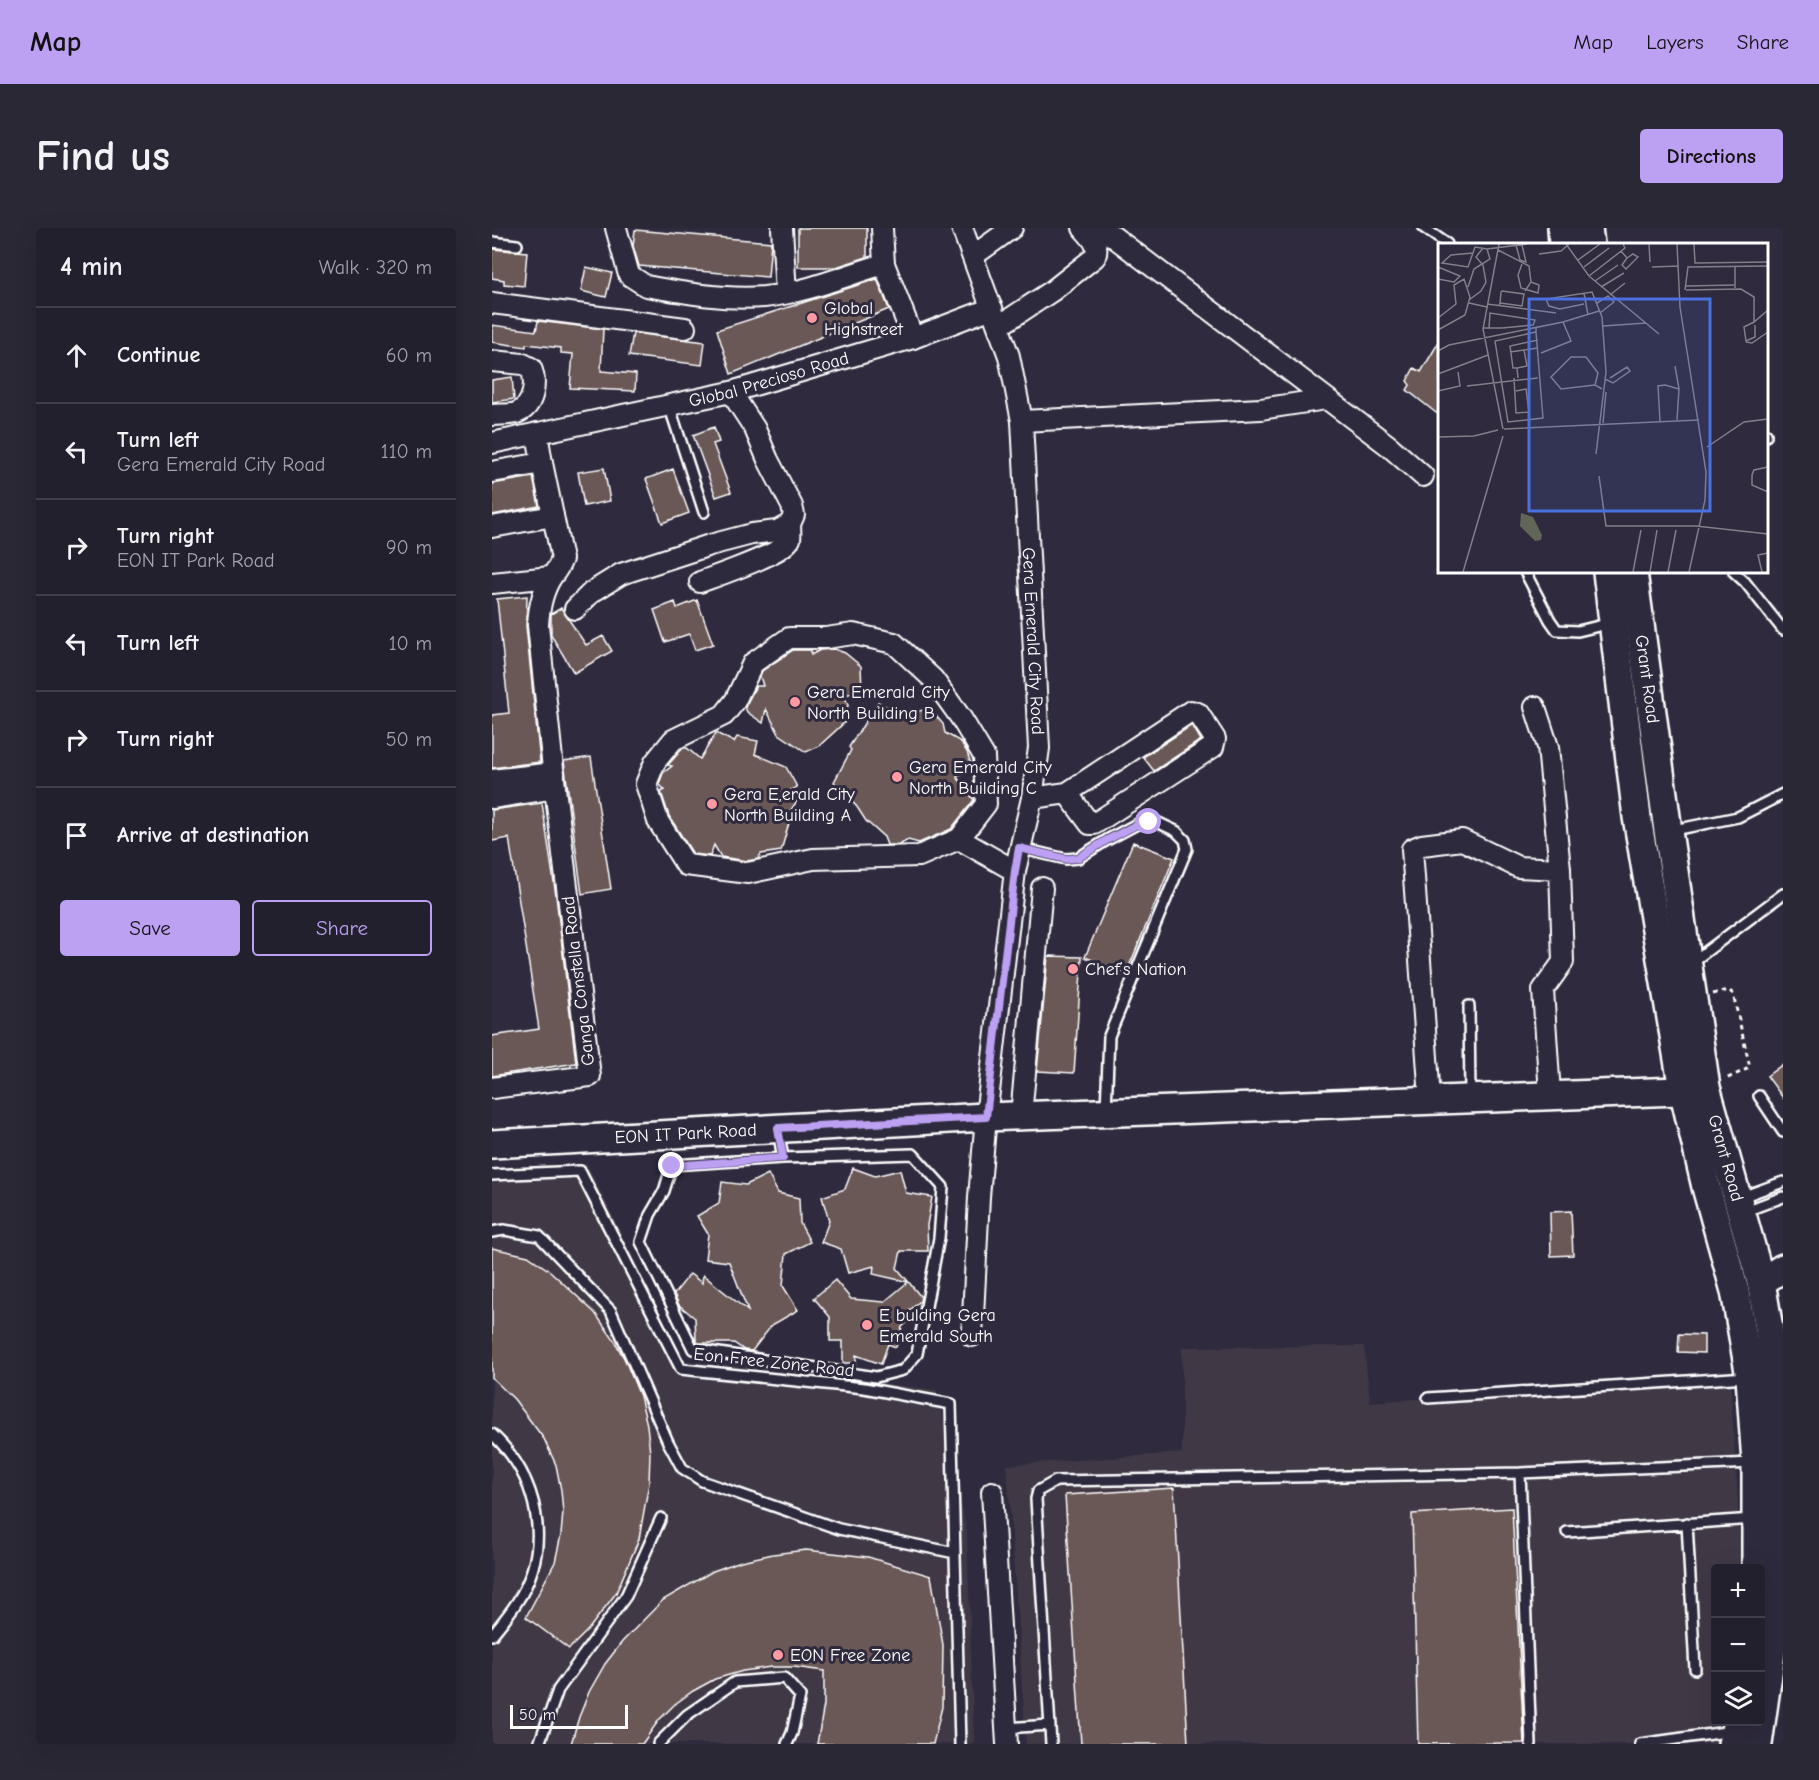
<!DOCTYPE html>
<meta charset="utf-8">
<style>
body{margin:0;font-family:"Comic Neue",sans-serif;background:#2b2836;color:#f1f3f6}
.controls{position:absolute;right:18px;bottom:18px;display:grid;overflow:hidden;border-radius:6px;box-shadow:0 6px 24px #0002}
.controls button{width:54px;height:54px;display:grid;place-items:center;padding:0;border:0;border-bottom:2px solid #403e4a;background:#23202e;color:#f1f3f6;font:30px sans-serif}
.scale{position:absolute;left:18px;bottom:15px;width:118px;box-sizing:border-box;padding-left:6px;border:3px solid #fff;border-top:0;font-size:16px;line-height:21px;white-space:nowrap;color:#fff;-webkit-text-stroke:4px #2f2a3d;paint-order:stroke}
.stop{position:absolute;width:18px;height:18px;margin:-14px;border:4px solid #bca0f2;border-radius:50%;background:#fff}
.stop.end{background:#bca0f2;border-color:#fff;box-shadow:0 2px 6px #0008}
.list{margin:0;padding:0;list-style:none}
h2{display:flex;justify-content:space-between;align-items:center;height:78px;margin:0;padding:0 24px;font-size:26px}
h2 small{font-size:20px;font-weight:400;color:#a3a3aa}
.list li{display:grid;grid-template-columns:39px 1fr auto;gap:18px;align-items:center;box-sizing:border-box;height:96px;padding:0 24px;border-top:2px solid #403e4a}
.list b{display:block;font-size:22px;white-space:nowrap}
.list p{margin:0;font-size:20px;white-space:nowrap;color:#a3a3aa}
.list em{font-size:20px;font-style:normal;color:#a3a3aa}
.actions{display:flex;gap:12px;padding:18px 24px}
.actions a{flex:1;padding:14px 0;border:2px solid #bca0f2;border-radius:6px;text-align:center;font-size:21px;color:#bca0f2}
.actions .main{background:#bca0f2;color:#111}
.icon{flex:none;width:33px;height:33px;fill:none;stroke:currentColor;stroke-width:2;stroke-linecap:round;stroke-linejoin:round}
.map{position:relative;flex:none;width:1291px;height:1516px;overflow:hidden;border-radius:6px}
header{display:flex;align-items:center;gap:36px;box-sizing:border-box;height:84px;padding:0 30px;background:#bca0f2;color:#111}
header strong{font-size:28px}
nav{display:flex;gap:33px;margin-inline-start:auto;font-size:21px}
.intro{display:flex;align-items:center;justify-content:space-between;box-sizing:border-box;height:144px;padding:0 36px}
h1{margin:0;font-size:42px}
.button{padding:15px 27px;border-radius:6px;background:#bca0f2;color:#111;font-size:21px;font-weight:700}
main{display:flex;gap:36px;padding:0 36px}
aside{flex:1;background:#23202e;border-radius:6px;box-shadow:0 6px 24px #0002}
.map>svg:first-child{display:block}
.built{fill:#413845}
.building{fill:#6a5957;stroke:#fff;stroke-width:1.5}
.lines{fill:none;stroke-linecap:round;stroke-linejoin:round}
.lane-casing{stroke:#fff;stroke-width:14}
.street-casing{stroke:#fff;stroke-width:24}
.secondary-casing{stroke:#fff;stroke-width:32}
.path{stroke:#fff;stroke-width:3;stroke-dasharray:4.5 4.5;stroke-linecap:butt}
.lane{stroke:#2f2a3d;stroke-width:9}
.street{stroke:#2f2a3d;stroke-width:20}
.secondary{stroke:#2f2a3d;stroke-width:27}
.route{stroke:#bca0f2;stroke-width:8}
.poi-dot{fill:#ff9aa2;stroke:#2f2a3d;stroke-width:2}
.labels{text-anchor:middle;stroke-width:6;stroke-linejoin:round;paint-order:stroke}
.poi-label{font-size:18px;fill:#fff;stroke:#2f2a3d;text-anchor:start}
.street-label{font-size:18px;fill:#fff;stroke:#2f2a3d}
.inset-road{fill:none;stroke:#827f8b;stroke-width:1.5}
.view{fill:#4a71e0;fill-opacity:0.15;stroke:#4a71e0;stroke-width:3}
.inset-edge{fill:none;stroke:#fff;stroke-width:3}
</style>
<header>
<strong>Map</strong>
<nav><a>Map</a><a>Layers</a><a>Share</a></nav>
</header>
<div class="intro"><h1>Find us</h1><a class="button">Directions</a></div>
<main>
<aside>
<h2>4 min<small>Walk · 320 m</small></h2>
<ul class="list">
<li><svg class="icon" aria-label="ahead" viewBox="0 0 24 24"><path d="M12 20V5M6 11l6-6 6 6"/></svg><div><b>Continue</b></div><em>60 m</em></li>
<li><svg class="icon" aria-label="left" viewBox="0 0 24 24"><path d="M17 20v-9H6M10 6l-5 5 5 5"/></svg><div><b>Turn left</b><p>Gera Emerald City Road</p></div><em>110 m</em></li>
<li><svg class="icon" aria-label="right" viewBox="0 0 24 24"><path d="M7 20v-9h11M14 6l5 5-5 5"/></svg><div><b>Turn right</b><p>EON IT Park Road</p></div><em>90 m</em></li>
<li><svg class="icon" aria-label="left" viewBox="0 0 24 24"><path d="M17 20v-9H6M10 6l-5 5 5 5"/></svg><div><b>Turn left</b></div><em>10 m</em></li>
<li><svg class="icon" aria-label="right" viewBox="0 0 24 24"><path d="M7 20v-9h11M14 6l5 5-5 5"/></svg><div><b>Turn right</b></div><em>50 m</em></li>
<li><svg class="icon" aria-label="arrive" viewBox="0 0 24 24"><path d="M6 21V4h12l-3 4 3 4H6"/></svg><div><b>Arrive at destination</b></div></li>
</ul>
<div class="actions"><a class="main">Save</a><a>Share</a></div>
</aside>
<div class="map">
<svg width="1291" height="1516" viewBox="0 0 1291 1516">
<rect width="100%" height="100%" fill="#2f2a3d"/>
<filter id="ink" filterUnits="userSpaceOnUse"><feTurbulence type="fractalNoise" baseFrequency=".0167" numOctaves="2"/><feDisplacementMap in="SourceGraphic" scale="12" xChannelSelector="R" yChannelSelector="G"/><feConvolveMatrix kernelMatrix="1 2 1 2 8 2 1 2 1" color-interpolation-filters="sRGB"/></filter>
<g filter="url(#ink)">
<path class="built" d="M95,936L192,1132L445,1162L475,1304L482,1516H0V939Z
M872,1118L878,1174L1238,1150L1250,1340H1224V1494H1227L1224,1516H534L515,1237L690,1225V1119Z"/>
<path class="building" d="M306,0H375V29L344,39H306Z
M143,2L279,14L276,49L147,38L141,18Z
M0,21L35,24L32,58L12,56V52L0,50Z
M94,39L120,45L114,69L89,63Z
M385,51L397,81L239,146L225,102Z
M46,93L111,101L109,143L144,146L143,163L78,160L81,126L69,125V120L34,116V119L0,114V97L44,103Z
M141,105L213,114L210,137L137,128Z
M948,112V188L915,162L918,157L915,153L922,140L929,144Z
M20,149L22,171L0,174V152Z
M222,199L227,214L221,216L239,264L224,269L201,207Z
M112,240L118,273L92,278L86,244Z
M181,241L197,285L170,295L154,251Z
M41,249L47,278L0,287V256Z
M35,368L34,398L48,534L0,540V487L17,485L5,371Z
M205,372L221,416L203,422L197,406L173,414L162,382L183,374L185,380Z
M69,380L94,417L111,408L120,423L82,445L59,407V386Z
M342,421L353,425L369,438L370,463L352,467L356,477L353,494L327,518L314,524L287,506L274,481L271,495L255,484L253,479L264,458H271L268,448L270,443L301,422H319V427L328,422Z
M386,474L412,488L437,480L451,496L453,505L469,514L475,524L480,539L465,549L482,572L459,601L427,615L416,612L407,617H395L392,609L374,593L365,579L342,554L359,522L357,519Z
M700,497L709,512L662,543L651,529Z
M224,505L242,514L245,509L266,513L263,526L294,539L305,559L299,562L305,573L293,591L297,595L289,623L269,626L266,631L255,633L229,629L222,617L218,628L201,626L177,588L169,564L173,562L167,556L171,545L180,538L176,537L191,520H195L208,531Z
M99,529L119,661L90,666L72,533Z
M50,575L64,668L84,835L0,848V808L47,801L17,610L0,613V582Z
M641,614L682,630L634,746L593,729Z
M556,728L590,729L582,845L545,843Z
M1291,836V870L1275,848Z
M361,940L383,948L408,942L414,965L440,969L435,997L436,1023H409L405,1040L429,1069L428,1073L418,1082L423,1088L410,1099L404,1119L396,1116L389,1136L364,1127V1135H351V1113H338V1089L322,1070L343,1052L359,1071L392,1074L416,1054L381,1046L382,1038L356,1045L349,1021L329,1014L337,993L330,969L353,961Z
M276,946L286,965L307,970L308,995L318,1014L294,1026L291,1058L306,1082L280,1097L260,1123L252,1122L242,1115H206L204,1111L203,1090L187,1077L182,1066L198,1046L210,1055L211,1047L256,1083L237,1034L213,1031L216,1006L205,988L227,975L230,954L254,957Z
M1079,983L1081,1027L1059,1028L1058,984Z
M0,1020L36,1028L58,1043L103,1085L122,1112L133,1132L148,1168L155,1197L158,1225L157,1255L147,1311L124,1365L96,1402L77,1421L34,1389L63,1334L69,1307L71,1284L69,1262L64,1237L52,1211L22,1171L0,1150Z
M1187,1106L1212,1107V1125L1186,1124Z
M682,1260L696,1516H589L573,1267Z
M1020,1280L1032,1515L926,1516L920,1286Z
M314,1322L376,1329L439,1348L451,1417L450,1479L441,1516H325L332,1477V1443L302,1439H279L251,1443L223,1451L201,1463L183,1476L167,1492L150,1516H79L87,1489L97,1464L113,1436L130,1414L171,1372L221,1343L249,1333L281,1326Z"/>
<g class="lines">
<defs>
<path id="lane" d="M932,0L955,16
M0,14L25,17
M177,177L212,284
M1274,206V208
M1033,344L1058,392L1065,402L1086,403L1119,395
M1242,344L1253,354L1291,402
M1177,603L1246,589L1291,566
M527,620L574,631L586,630L615,612L643,597L657,594L667,595L684,603L693,612L695,621L617,808L614,882
M1199,735L1291,666
M977,778L978,867
M1267,868L1291,904
M286,902L291,930
M421,926L451,959L447,1010L425,1126L411,1142L384,1149L201,1121L149,1014L158,987L172,963L180,937L291,930Z
M0,947L88,943L189,1141L372,1160L459,1176L468,1516
M1247,970L1291,954
M1251,984L1291,969
M0,1004L12,1002L47,1008L119,1083L176,1214L190,1240L210,1253L347,1301L463,1325
M936,1170L1255,1149
M0,1206C47,1249 61,1319 25,1374C18,1385 9,1396 0,1407
M1028,1245L1039,1516
M1195,1295L1203,1441
M1075,1304L1261,1291
M514,1500L558,1497
M47,1516L66,1462L134,1368L169,1290
M166,1516L195,1487L243,1454L292,1450L308,1468L300,1505L295,1516
M559,1516L544,1271L546,1263L564,1253L1028,1245L1261,1235
M1148,1516L1241,1503"/>
<g id="street">
<path d="M124,0L137,47L154,58C193,65 232,72 272,69C312,65 354,47 392,36"/>
<path d="M290,0L294,65"/>
<path d="M390,0L392,36L421,110"/>
<path id="s1" d="M470,0L517,128L530,193L547,520L540,570L523,643L494,889L487,969L480,1108"/>
<path d="M610,0L897,218L931,248"/>
<path d="M481,28L520,0"/>
<path d="M0,75L193,100"/>
<path d="M507,98L560,63L603,29C608,16 599,10 591,0"/>
<path d="M0,133L31,136L39,140C45,155 42,179 24,185C17,187 7,186 0,187"/>
<path d="M530,193L769,181L834,171"/>
<path id="s2" d="M0,215L239,164L421,110L500,80"/>
<path d="M0,244L50,235L45,205"/>
<path d="M0,299L61,288"/>
<path d="M208,354C224,348 293,325 298,311C299,307 298,300 298,296"/>
<path d="M0,355L59,349"/>
<path d="M83,381L100,364L129,346L218,317L260,306L285,303L298,296L302,287L300,278L276,232L263,201L239,164"/>
<path d="M1043,479L1056,519L1068,641"/>
<path d="M0,552L62,545"/>
<path d="M0,570L63,560"/>
<path d="M540,570L575,565L598,596H602L721,519L723,511L706,485L699,483L575,565"/>
<path d="M467,611L427,628L321,631L256,645L194,637L166,593L154,556L163,534L181,512L232,487L243,473L261,435L297,410H334L361,406L402,415L441,451L469,490L492,528L494,576L467,611L523,643"/>
<path d="M0,860L98,848L63,560L46,397C47,380 50,363 60,348C65,342 67,339 70,331L50,235"/>
<path d="M938,871L920,621L930,617L970,612L1026,639L1068,641L1071,734L1051,762L1058,866"/>
<path d="M529,888L550,660"/>
<path d="M500,1264L515,1516"/>
</g>
<g id="secondary">
<path d="M1070,0L1071,16"/>
<path d="M1096,0L1098,16"/>
<path d="M1115,344L1145,589L1191,861L1214,959L1243,1063L1258,1149L1264,1235V1340"/>
<path id="s3" d="M1141,344L1176,603L1214,859L1269,1054L1277,1101L1283,1151L1288,1268L1283,1323V1397L1266,1516"/>
<path id="s4" d="M0,916L494,889L1214,862"/>
<path d="M1269,1054L1291,1040"/>
<path d="M1240,1516L1245,1494"/>
</g>
</defs>
<use href="#lane" class="lane-casing"/>
<use href="#street" class="street-casing"/>
<use href="#secondary" class="secondary-casing"/>
<path class="path" d="M1221,766L1237,762L1241,766L1257,835V840L1234,851"/>
<use href="#lane" class="lane"/>
<use href="#street" class="street"/>
<use href="#secondary" class="secondary"/>
</g>
</g>
<g class="lines" filter="url(#ink)">
<path class="route" d="M180,938L291,930L286,900L494,889L523,643L527,620L574,631L586,630L615,612L644,597L657,594"/>
</g>
<g class="poi-dot">
<circle cx="320" cy="90" r="6"/>
<circle cx="303" cy="474" r="6"/>
<circle cx="405" cy="549" r="6"/>
<circle cx="220" cy="576" r="6"/>
<circle cx="581" cy="741" r="6"/>
<circle cx="375" cy="1097" r="6"/>
<circle cx="286" cy="1427" r="6"/>
</g>
<g class="labels">
<g class="poi-label">
<text x="332" y="86">Global<tspan x="332" dy="21">Highstreet</tspan></text>
<text x="315" y="470">Gera Emerald City<tspan x="315" dy="21">North Building B</tspan></text>
<text x="417" y="545">Gera Emerald City<tspan x="417" dy="21">North Building C</tspan></text>
<text x="232" y="572">Gera E,erald City<tspan x="232" dy="21">North Building A</tspan></text>
<text x="593" y="747">Chef’s Nation</text>
<text x="387" y="1093">E bulding Gera<tspan x="387" dy="21">Emerald South</tspan></text>
<text x="298" y="1433">EON Free Zone</text>
</g>
<g class="street-label">
<text dy="6" stroke="none"><textPath href="#s2" startOffset="284">Global Precioso Road</textPath></text>
<text dy="6" stroke="none"><textPath href="#s1" startOffset="423">Gera Emerald City Road</textPath></text>
<text dy="6" stroke="none"><textPath href="#s3" startOffset="108">Grant Road</textPath></text>
<text transform="translate(86 753) rotate(-97)" y="6">Ganga Constella Road</text>
<text dy="6" stroke="none"><textPath href="#s4" startOffset="194">EON IT Park Road</textPath></text>
<text dy="6" stroke="none"><textPath href="#s3" startOffset="594">Grant Road</textPath></text>
<text transform="translate(282 1134) rotate(6)" y="6">Eon Free Zone Road</text>
</g>
</g>
<g transform="translate(946 15)">
<rect width="330" height="330" fill="#2f2a3d"/>
<path d="M83,270L95,274L104,292L103,297L97,298L82,283Z" fill="#616658"/>
<path class="inset-road" d="M61,1L45,86L65,186M128,1L151,33L221,91M211,1L212,19M239,1L242,64L268,229L267,257L251,329M256,1L257,20L330,19M78,2L82,17L88,19L84,2M49,6L89,1M60,7L91,23L93,39L87,48M183,8L189,15L184,22L188,26L200,14L195,11L189,15M101,11L123,8L131,1M140,17L162,1M84,21L80,32L83,45L100,50L101,42L93,39M0,24L22,33L16,39L0,36M146,24L171,5M214,24L240,23M297,24V45M151,33L187,5L185,1M157,38L180,22M248,43L296,42M30,44L36,26L52,16L49,6L37,4L30,24L4,20L13,12L35,10M163,44L186,30M247,47L250,24L330,23M248,47L303,46L316,54V79L330,67M146,50L150,72M172,52L187,40M31,57L43,48L48,39L45,22L38,14L45,5M31,60L49,64M159,60L170,53L176,59L162,70M49,61L118,70M146,61L122,66L111,63L108,56L154,49L164,74L168,129L158,211M61,63L62,60L63,49L64,48L86,51L84,63L62,60M0,75L18,61L16,42L26,36L32,54L27,72L0,87M316,79L306,84L308,98L317,94V82M165,83L208,80M45,85H64L95,82L97,77L52,70L51,85M98,85V89L57,98L70,179L105,175L98,89M308,99L314,100L330,89M0,108L11,102L125,79L161,68M72,109L100,105M103,110L133,98L125,79M237,123L241,146M79,125L89,123L86,107M0,131L50,112M76,135L78,170L91,169L88,146L78,148M80,135L79,125H75L72,103L100,97M167,136L175,140L192,128L189,124L172,135M157,142L123,146L113,134L133,114H148L160,130L157,142L164,146M29,143L100,135M0,148L22,143L20,129M222,178L220,143L227,142L241,146L239,177M165,180L168,149M66,186L261,177M0,194L36,193L60,187M269,204L306,179L330,176M330,224L316,227L314,232V242L330,249M161,233L168,283H258L330,291M25,329L65,193M195,329L203,287M212,329L219,287M230,329L238,287M324,329L320,312L330,310"/>
<path class="view" d="M91,56H272V268H91Z"/>
<rect width="330" height="330" class="inset-edge"/>
</g>
</svg>
<div class="controls">
<button>+</button>
<button>−</button>
<button><svg class="icon" aria-label="layers" viewBox="0 0 24 24"><path d="M12 4l9 5-9 5-9-5zM3 14l9 5 9-5"/></svg></button>
</div>
<div class="scale">50 m</div>
<div class="stop" style="left:657px;top:594px"></div>
<div class="stop end" style="left:180px;top:938px"></div>
</div>
</main>
